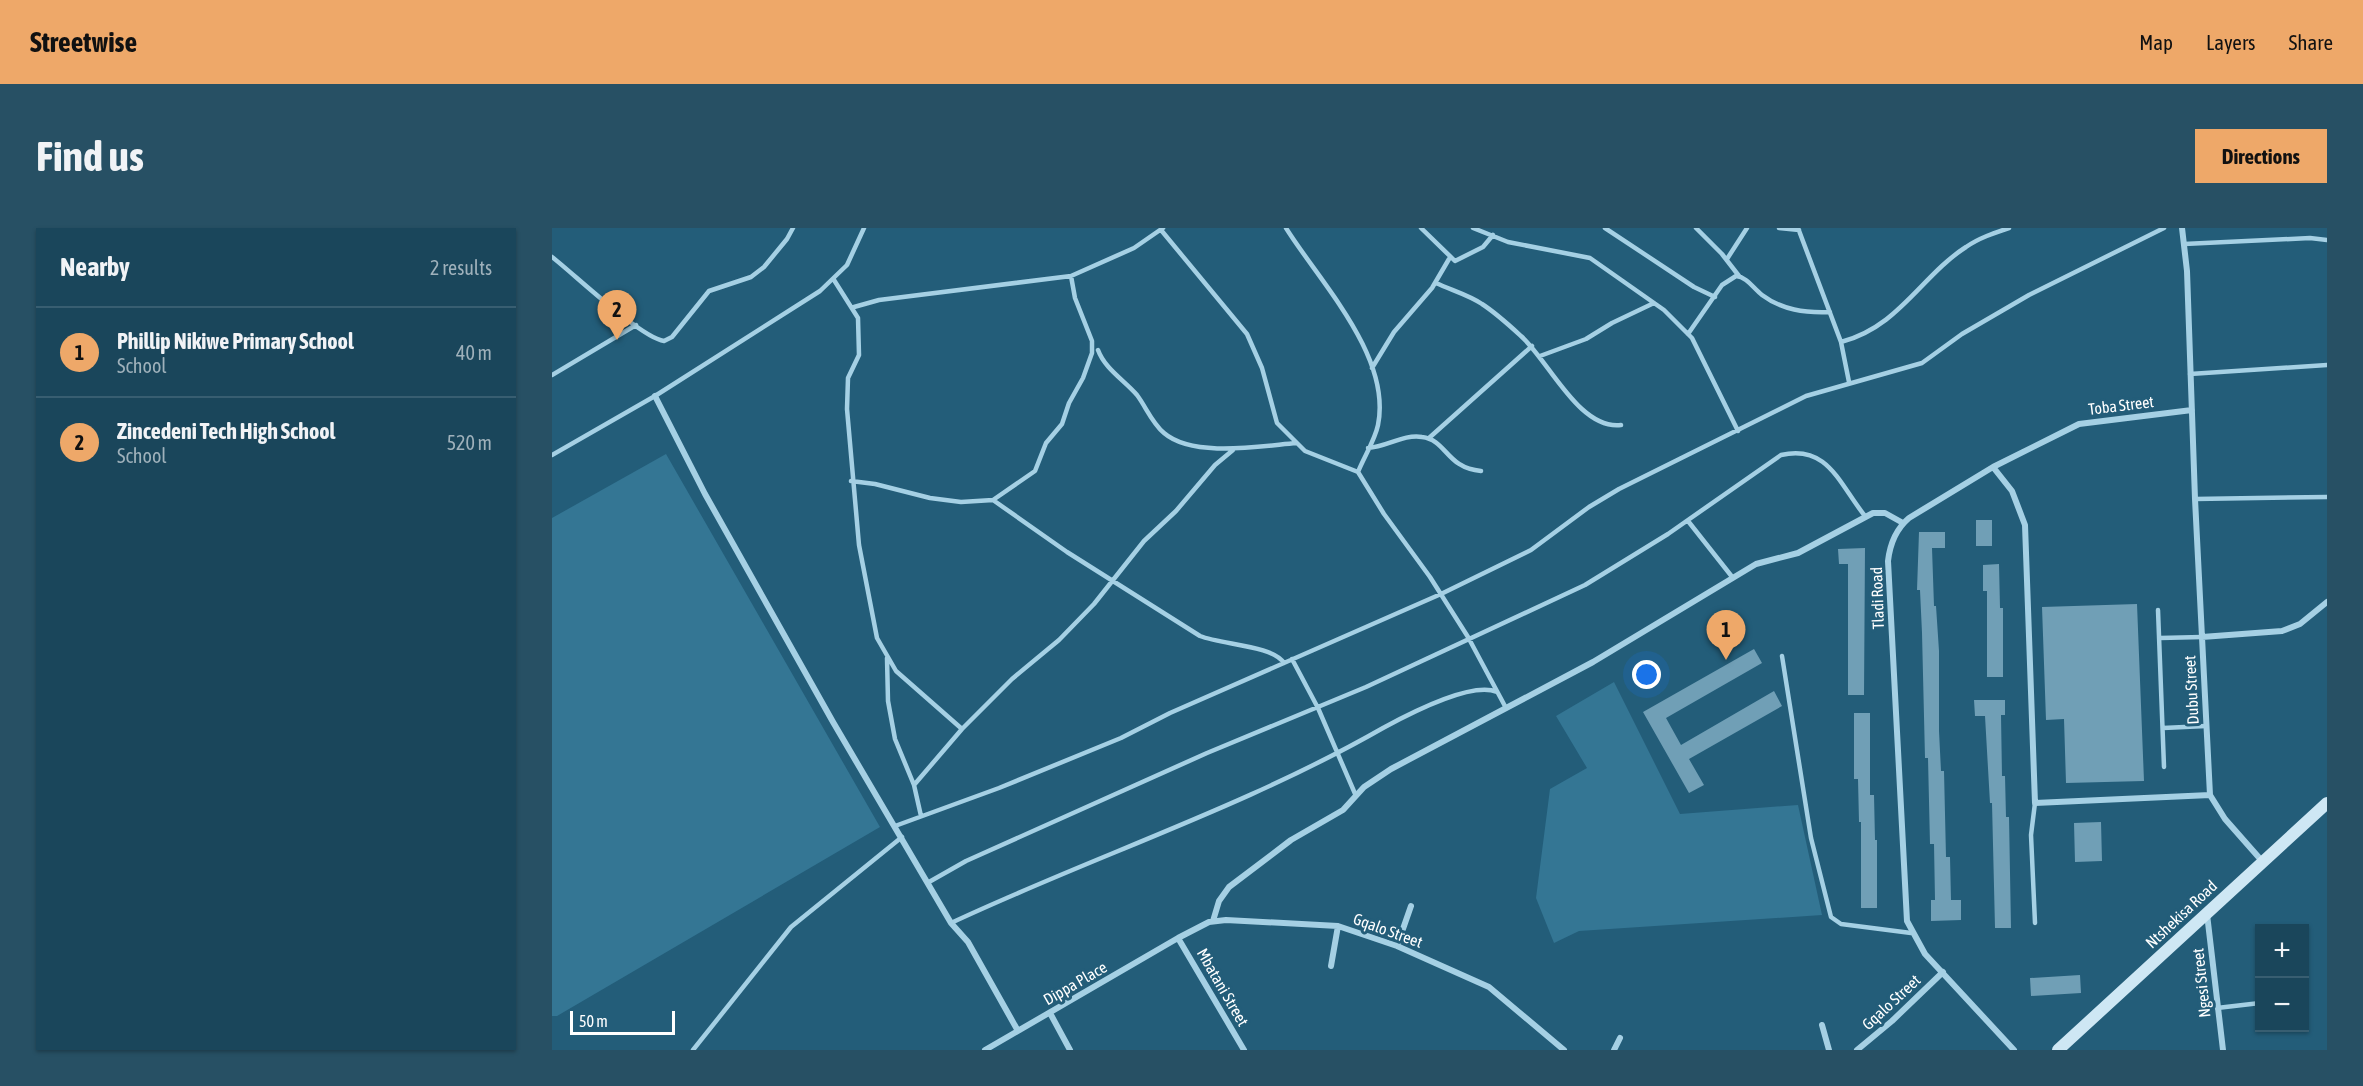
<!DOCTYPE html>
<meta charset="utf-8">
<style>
body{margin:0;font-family:"Asap Condensed",sans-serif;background:#275064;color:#f1f3f6}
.controls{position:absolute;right:18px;bottom:18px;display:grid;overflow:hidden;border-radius:0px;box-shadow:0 2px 4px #0004}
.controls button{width:54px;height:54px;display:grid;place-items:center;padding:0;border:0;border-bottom:2px solid #385e71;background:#1a465b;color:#f1f3f6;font:30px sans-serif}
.scale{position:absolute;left:18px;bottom:15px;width:105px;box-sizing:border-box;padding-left:6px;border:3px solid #fff;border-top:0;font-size:16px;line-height:21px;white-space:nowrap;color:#fff;-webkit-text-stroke:4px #235d79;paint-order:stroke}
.you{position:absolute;left:1095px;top:447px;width:21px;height:21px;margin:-15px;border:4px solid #fff;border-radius:50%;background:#1a73e8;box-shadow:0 0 0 9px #1a73e833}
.badge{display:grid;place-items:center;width:39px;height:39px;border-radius:50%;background:#eea869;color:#111;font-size:20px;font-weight:700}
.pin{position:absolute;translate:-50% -50px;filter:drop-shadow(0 2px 3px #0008)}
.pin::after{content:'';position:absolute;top:32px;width:21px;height:18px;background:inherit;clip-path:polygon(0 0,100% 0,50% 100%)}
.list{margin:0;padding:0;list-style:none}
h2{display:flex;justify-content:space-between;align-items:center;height:78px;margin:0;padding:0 24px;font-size:26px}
h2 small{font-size:20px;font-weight:400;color:#9fb1bb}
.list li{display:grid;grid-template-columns:39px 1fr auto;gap:18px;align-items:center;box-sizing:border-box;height:90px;padding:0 24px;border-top:2px solid #385e71}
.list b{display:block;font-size:22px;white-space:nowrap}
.list p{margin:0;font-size:20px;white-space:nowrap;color:#9fb1bb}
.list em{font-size:20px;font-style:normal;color:#9fb1bb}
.map{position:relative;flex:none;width:1775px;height:822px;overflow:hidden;border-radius:0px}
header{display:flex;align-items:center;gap:36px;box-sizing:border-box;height:84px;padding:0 30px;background:#eea869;color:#111}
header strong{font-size:28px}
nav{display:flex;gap:33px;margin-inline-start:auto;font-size:21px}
.intro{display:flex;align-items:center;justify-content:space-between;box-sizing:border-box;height:144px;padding:0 36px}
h1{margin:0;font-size:42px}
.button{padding:15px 27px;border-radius:0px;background:#eea869;color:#111;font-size:21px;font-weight:700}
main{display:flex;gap:36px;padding:0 36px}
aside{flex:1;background:#1a465b;border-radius:0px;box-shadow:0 2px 4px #0004}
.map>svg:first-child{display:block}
.green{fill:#347694}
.building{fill:#709fb6}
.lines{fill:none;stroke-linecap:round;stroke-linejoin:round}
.lane{stroke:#a5d0e4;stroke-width:4.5}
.street{stroke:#a5d0e4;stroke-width:6}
.secondary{stroke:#cee7f4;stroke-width:12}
.labels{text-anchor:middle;stroke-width:6;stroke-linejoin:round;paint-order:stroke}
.street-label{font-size:16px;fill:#fff;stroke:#235d79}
</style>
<header>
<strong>Streetwise</strong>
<nav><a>Map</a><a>Layers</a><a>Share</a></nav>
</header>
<div class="intro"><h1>Find us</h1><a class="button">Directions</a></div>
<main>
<aside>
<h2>Nearby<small>2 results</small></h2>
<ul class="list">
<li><span class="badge">1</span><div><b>Phillip Nikiwe Primary School</b><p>School</p></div><em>40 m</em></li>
<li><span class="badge">2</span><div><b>Zincedeni Tech High School</b><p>School</p></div><em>520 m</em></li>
</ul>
</aside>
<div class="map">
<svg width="1775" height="822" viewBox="0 0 1775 822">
<rect width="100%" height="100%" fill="#235d79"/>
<path class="green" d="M114,226L328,599L5,788H0V290Z
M1062,454L1128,586L1246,577L1270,687L1027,703L1002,715L984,670L998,561L1035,540L1004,488Z"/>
<path class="building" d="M1424,292H1440V318H1424Z
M1367,304H1393V320H1380L1382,378H1384L1387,423V503L1389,543H1392L1394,629H1398L1399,672H1409V692L1379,693V672H1383L1382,616H1378L1376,530H1373L1370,405L1368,362H1365Z
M1313,320L1312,467H1296V336H1287L1286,321Z
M1447,336L1448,380H1451V449H1435V363H1431V337Z
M1585,376L1592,553L1514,555L1512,491L1494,492L1490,379Z
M1202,421L1210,435L1114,490L1129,517L1222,463L1230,478L1137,531L1152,557L1137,565L1091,484Z
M1422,472H1453V487H1449L1450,548H1453L1454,589H1457L1459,700H1443L1440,575H1438L1433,488H1423Z
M1302,485H1318V567H1322L1323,612H1325V680H1309V594H1307L1306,551H1302Z
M1549,594L1550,633L1523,634L1522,595Z
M1528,747L1529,765L1479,768L1478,750Z"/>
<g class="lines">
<path class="lane" d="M734,0C767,53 840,128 826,197C823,212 812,229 806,244
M869,0L903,33L931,19L941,7
M921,0L956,14L1038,30L1112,82L1140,110L1186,203
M1053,0L1142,59L1163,69
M1144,0L1170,26L1187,48
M1227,0L1247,2
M1246,0L1289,114L1297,154
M609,2L695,106L710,140L725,195L753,223L806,244L832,286L878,349L916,409L954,480
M1632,16L1758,10L1775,12
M0,29C22,46 89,110 112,113L120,109L157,63L199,49L212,39L235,11L241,0
M1175,31L1195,0
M282,52L306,90L307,127L296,150L295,181L307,317L325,410L344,443L410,501
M884,55C899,62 917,67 930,76C944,85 957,97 969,108C997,133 1027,202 1069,197
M302,79L327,72L519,48L582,20L611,0
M1136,106L1170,57L1184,48C1195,49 1201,60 1210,67C1230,82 1253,85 1278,84
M1289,114C1347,99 1369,48 1414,19C1427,10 1442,5 1457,0
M546,122C553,141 572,152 585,167C594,179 600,195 612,205C641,230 709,218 744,215
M988,128L1034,111L1060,95L1102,75
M820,140L842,104L880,60L897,31
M1638,146L1775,137
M0,147L84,97
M877,210L980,118
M816,220C835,219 851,206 870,209C895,212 894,240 929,243
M0,227L103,168L268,63L295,37L312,0
M299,253L323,256L378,270L409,274L441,272L483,243L494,215L510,196L517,175L531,150L540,125V113L523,70L519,48
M1643,271L1775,269
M441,272L515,324L648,408C671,417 720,417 732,435
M1136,293L1181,350
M1606,382L1612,539
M1608,410L1650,409
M1230,428L1259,610L1279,689L1289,696L1359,705
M335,430L336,473L343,511L362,557L369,588
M740,431L766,480L804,568
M1611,500L1654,498
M362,557L410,501L460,451L507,412L542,376L592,313L624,283L663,237L681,222
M1483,575L1479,607L1483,695
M343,598L447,560L569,510L618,485L889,366L979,322L1037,279L1067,261L1254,168L1370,135L1410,106L1477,67L1612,0
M377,654L414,633L655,525L814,459L1033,357L1116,306L1229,227C1276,216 1287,256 1313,288
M399,695C542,628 693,579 831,500C855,487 919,453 945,464
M1665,780L1708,775
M141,822L239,699L350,609"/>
<path class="street" d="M1630,0L1635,43L1643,271L1658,567L1673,591L1710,633
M103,168L153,266L281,494L399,695L416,714L466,803
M1441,239L1460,263L1473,297L1483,575L1658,567
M1650,409L1730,403L1748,396L1775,374
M1655,686L1671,822
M661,693L667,673L677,659L739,612L791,582L812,559L839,541L1041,434L1204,336L1246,325L1321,285H1333L1351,295
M626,710L692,822
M845,718L859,678
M779,738L786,698
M498,785L518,822
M1270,797L1277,822
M433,822L626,710L657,694L674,692L786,698L845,718L937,759L1012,822
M1062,822L1068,810
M1305,822L1340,793L1391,744
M1462,822L1373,726L1355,693L1336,333C1338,316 1344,301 1357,290L1441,239L1527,196L1640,182"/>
<path class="secondary" d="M1506,822L1775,575"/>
</g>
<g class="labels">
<g class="street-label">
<text transform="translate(1569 177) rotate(-7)" y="6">Toba Street</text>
<text transform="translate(1325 370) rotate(-92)" y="6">Tladi Road</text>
<text transform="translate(1639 462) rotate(-93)" y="6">Dubu Street</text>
<text transform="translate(1629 686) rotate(-43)" y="6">Ntshekisa Road</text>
<text transform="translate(836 702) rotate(20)" y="6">Gqalo Street</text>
<text transform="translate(523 755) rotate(-30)" y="6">Dippa Place</text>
<text transform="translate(1649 755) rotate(-96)" y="6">Ngesi Street</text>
<text transform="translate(671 759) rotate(60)" y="6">Mbatani Street</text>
<text transform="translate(1339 774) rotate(-43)" y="6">Gqalo Street</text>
</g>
</g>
</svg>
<div class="controls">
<button>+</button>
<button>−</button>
</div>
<div class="scale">50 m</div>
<div class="you"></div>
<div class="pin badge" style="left:1174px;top:432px">1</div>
<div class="pin badge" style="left:65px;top:112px">2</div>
</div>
</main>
